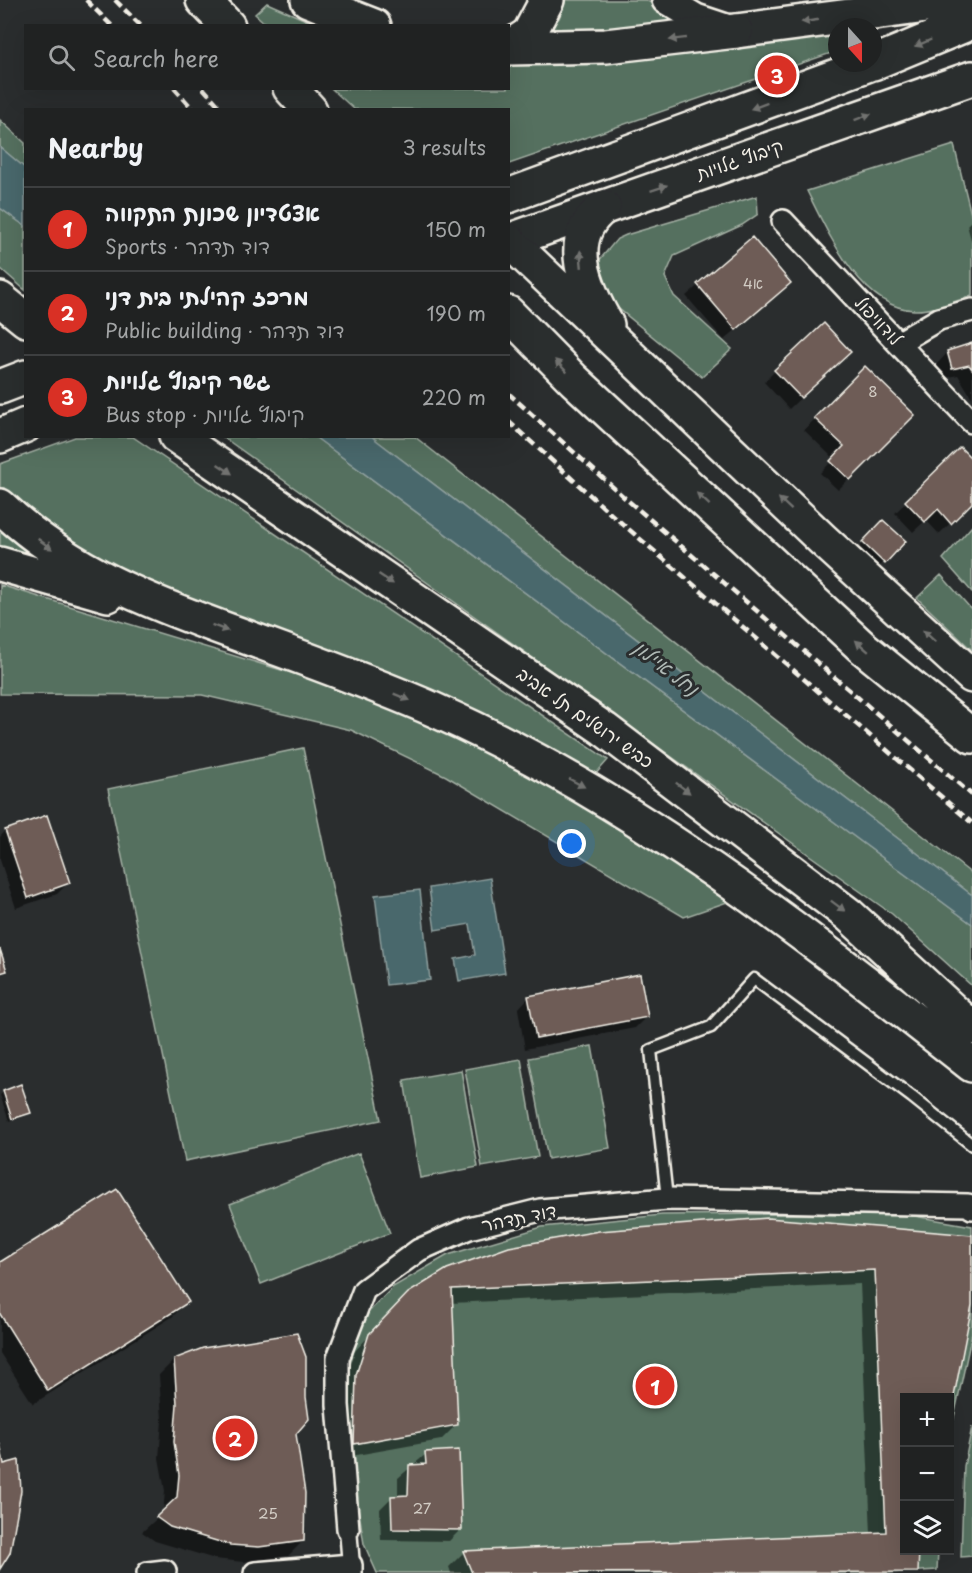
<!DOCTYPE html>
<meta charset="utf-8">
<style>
body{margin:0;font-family:"Playpen Sans","Playpen Sans Hebrew",sans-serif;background:#282a2a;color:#f1f3f6}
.controls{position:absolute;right:18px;bottom:18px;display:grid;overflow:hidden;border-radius:0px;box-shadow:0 6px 24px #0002}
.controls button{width:54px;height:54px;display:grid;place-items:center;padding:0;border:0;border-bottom:2px solid #3d3f40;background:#202222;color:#f1f3f6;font:30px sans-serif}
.compass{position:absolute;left:828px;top:18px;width:54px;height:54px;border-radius:50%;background:#202222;box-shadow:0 6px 24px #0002;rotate:159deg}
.you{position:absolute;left:572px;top:844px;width:21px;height:21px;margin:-15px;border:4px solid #fff;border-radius:50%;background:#1a73e8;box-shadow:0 0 0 9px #1a73e833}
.badge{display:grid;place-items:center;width:39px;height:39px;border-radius:50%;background:#d93025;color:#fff;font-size:20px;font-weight:700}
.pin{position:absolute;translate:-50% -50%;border:3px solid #fff;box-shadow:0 2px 6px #0006}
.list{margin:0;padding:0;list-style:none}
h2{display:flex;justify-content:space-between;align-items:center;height:78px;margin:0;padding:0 24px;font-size:26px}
h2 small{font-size:20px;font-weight:400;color:#a2a4a5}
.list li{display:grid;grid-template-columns:39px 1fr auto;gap:18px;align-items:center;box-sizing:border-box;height:84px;padding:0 24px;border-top:2px solid #3d3f40}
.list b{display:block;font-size:22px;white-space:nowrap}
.list p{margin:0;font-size:20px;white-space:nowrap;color:#a2a4a5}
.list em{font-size:20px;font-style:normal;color:#a2a4a5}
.icon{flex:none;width:33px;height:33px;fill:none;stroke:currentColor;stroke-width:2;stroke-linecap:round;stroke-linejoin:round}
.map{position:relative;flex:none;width:972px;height:1573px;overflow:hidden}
.search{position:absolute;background:#202222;box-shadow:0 6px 24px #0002;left:24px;top:24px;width:486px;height:66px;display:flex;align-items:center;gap:15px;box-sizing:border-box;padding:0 21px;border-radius:0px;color:#a2a4a5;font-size:22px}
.panel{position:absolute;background:#202222;box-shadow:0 6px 24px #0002;left:24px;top:108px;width:486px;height:330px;border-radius:0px}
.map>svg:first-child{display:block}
.green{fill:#54705f;stroke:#a4b0a4;stroke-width:1.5}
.water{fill:#4a686c;stroke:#8e9f9e;stroke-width:1.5}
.shadow{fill:#0007}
.building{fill:#6e5c57;stroke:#f4f1e8;stroke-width:1.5}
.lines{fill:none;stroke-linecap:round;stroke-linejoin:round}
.service-casing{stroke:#f4f1e8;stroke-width:15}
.pedestrian-casing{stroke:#f4f1e8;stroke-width:21}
.minor-casing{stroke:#f4f1e8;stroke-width:26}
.tertiary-casing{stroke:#f4f1e8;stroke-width:32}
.primary-casing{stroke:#f4f1e8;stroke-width:38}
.motorway-casing{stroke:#f4f1e8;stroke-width:38}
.service{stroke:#2a2d2e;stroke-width:10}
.pedestrian{stroke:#2a2d2e;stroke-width:16}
.minor{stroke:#2a2d2e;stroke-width:21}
.tertiary{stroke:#2a2d2e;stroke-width:27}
.primary{stroke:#2a2d2e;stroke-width:33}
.motorway{stroke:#2a2d2e;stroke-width:33}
.rail{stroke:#f4f1e8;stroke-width:4.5;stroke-dasharray:9 4.5;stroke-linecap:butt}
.oneway{fill:#71726f}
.labels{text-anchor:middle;stroke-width:6;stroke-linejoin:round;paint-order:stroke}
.number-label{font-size:15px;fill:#d2ccc4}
.street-label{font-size:18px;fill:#f4f1e8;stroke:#2a2d2e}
.water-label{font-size:20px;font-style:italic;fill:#b0bab6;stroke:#2a2d2e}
</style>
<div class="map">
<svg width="972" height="1573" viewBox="0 0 972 1573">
<rect width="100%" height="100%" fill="#2a2d2e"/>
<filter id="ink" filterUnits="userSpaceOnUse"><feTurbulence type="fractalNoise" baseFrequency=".0167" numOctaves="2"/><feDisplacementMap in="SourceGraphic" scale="12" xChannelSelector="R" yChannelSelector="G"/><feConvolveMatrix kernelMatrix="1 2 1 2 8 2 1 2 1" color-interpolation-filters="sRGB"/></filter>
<g filter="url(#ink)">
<path class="green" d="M566,0H646L695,28L539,43L559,18Z
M267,3L317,25H319H267L255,14Z
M837,28V51L509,164L508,110L354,109L332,89L508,88L509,63Z
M0,120L25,143V168L0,147Z
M954,145L972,218V296C955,301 932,311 914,310C861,308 828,233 807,191Z
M757,196L758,214L742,225L674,256L665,277L674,296L732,349L702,377L602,295L597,263L617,239L626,235Z
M0,208L25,226V290L0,268Z
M75,437H133L608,760L592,778L162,597L60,540L0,490V464Z
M223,437H315L972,924V986L892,914Z
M372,437H415L972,874V895Z
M972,526V592L943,559Z
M0,527L37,557L31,567L0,558Z
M941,575L972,610V650L917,598Z
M0,585L351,691L496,757L600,811L730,901L684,917L446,776L351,730L202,695L0,694Z
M303,748L381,1120L185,1161L108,789Z
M592,1046L610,1148L548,1159L529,1058Z
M521,1059L538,1157L482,1167L465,1069Z
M461,1070L478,1167L420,1178L404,1080Z
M359,1153L390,1233L261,1284L230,1204Z
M775,1214L914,1216L972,1226V1333L950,1436V1398H904V1550L938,1551L937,1570L887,1573H377L364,1544L351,1460L348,1374L361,1320L393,1287L448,1255L542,1227L662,1215Z
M972,1427V1556L961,1557L964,1466Z"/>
<path class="water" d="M0,147L25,168V226L0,208Z
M315,437H372L972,895V924Z
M490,878L505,973L459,981L455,959L475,955L470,924L435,930L429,888Z
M420,890L430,980L386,985L375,895Z"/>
<path class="shadow" d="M972,220V243L967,225Z
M751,239L778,294L724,340L686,296Z
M972,345V398L958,375L941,379L937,364L948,352Z
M837,363L789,409L764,382L775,371Z
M865,368L913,415L838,490L820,473L834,459L804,430Z
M960,449L972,461V502L939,534L926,520L913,532L895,513Z
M883,522L904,542L876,570L856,551Z
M46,817L68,883L57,894L16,908L0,860V837L5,831Z
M529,997L646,1017L635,1028L525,1049L518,1009Z
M4,1092L29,1112L9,1121L0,1095Z
M972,1236V1298L950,1409V1398H904V1550L917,1571L915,1573H451L449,1567L464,1552L871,1534L860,1284L451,1303L456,1425L441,1440L340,1458L342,1392L355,1351L393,1310L448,1271Z
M0,1264L187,1302L172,1317L33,1404L0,1353Z
M174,1360L304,1397L295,1434L303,1541L288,1556L243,1562L215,1559L155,1541L142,1532L163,1513L165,1491L159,1458L162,1420L159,1375Z
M426,1454L461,1529L449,1541L381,1540L380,1509L392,1497H398V1478Z"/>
<path class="building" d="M752,237L791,283L736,330L697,284Z
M824,323L851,352L801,398L774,370Z
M972,343V369L969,365L952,369L947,351Z
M865,366L915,415L850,480L830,461L844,446L814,418Z
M960,447L972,459V503L951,524L938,509L925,522L905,501Z
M883,520L906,541L885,564L862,542Z
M47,815L70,883L28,898L5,830Z
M0,949L7,971L0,973Z
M640,974L648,1017L536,1038L528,996Z
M21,1084L31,1113L12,1119L3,1091Z
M117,1189L189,1302L48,1391L0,1314V1262Z
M768,1218L972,1235V1305L950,1417V1398H904V1550H919L918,1572L472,1573L463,1551L886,1532L875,1270L452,1289L458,1425L354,1444L356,1375L369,1334L408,1293L447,1269L509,1247L599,1231Z
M297,1333L306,1357V1397L309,1419L296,1434L305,1493L304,1541L259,1547L230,1545L170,1527L156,1517L177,1497L179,1475L174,1442L177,1404L174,1359L203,1348Z
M0,1444L4,1464L19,1460L21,1491L10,1553L0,1569Z
M459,1450L462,1530L392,1529L391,1496L408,1495L409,1465L426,1464L425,1452Z"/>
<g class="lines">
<defs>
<path id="service" d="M667,1199L651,1050L711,1027L754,979L912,1097L972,1145"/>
<path id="pedestrian" d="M348,1529L351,1565"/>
<path id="minor" d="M783,221L972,422
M898,343L939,319L972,310
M348,1529L338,1405V1358L364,1290L419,1250L469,1228L540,1210L667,1199L968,1205L972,1208
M148,1573L165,1571
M255,1573L351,1565V1573"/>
<path id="tertiary" d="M666,0L696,18L732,30"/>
<path id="primary" d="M736,31L972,0
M873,63L972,22
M508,196L872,63
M508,241L972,78
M0,387L26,377
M0,436L26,425"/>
<path id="motorway" d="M203,0L228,26
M308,0L374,26
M508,48L606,46L736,31
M508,48L529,34L547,0
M290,88L310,110
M604,207C562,238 586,289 607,325
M508,240L823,540L972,676
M0,299L26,320
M508,313L574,380L861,646L972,736
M176,436L604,729L849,915L972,1028
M0,506C70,572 149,602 238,634C305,659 374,683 439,712C634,799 805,934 972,1065
M0,564L108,595"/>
</defs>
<use href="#service" class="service-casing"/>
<use href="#pedestrian" class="pedestrian-casing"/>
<use href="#minor" class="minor-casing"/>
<use href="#tertiary" class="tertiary-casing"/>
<use href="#primary" class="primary-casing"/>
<use href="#motorway" class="motorway-casing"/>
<use href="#service" class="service"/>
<use href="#pedestrian" class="pedestrian"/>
<use href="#minor" class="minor"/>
<use href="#tertiary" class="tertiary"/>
<use href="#primary" class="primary"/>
<use href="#motorway" class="motorway"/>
<path class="rail" d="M86,0L112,26
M115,0L141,26
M174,88L194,110
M203,88L223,110
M508,393L625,498L972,795
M508,421L611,514L972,823"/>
</g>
<defs><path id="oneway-solid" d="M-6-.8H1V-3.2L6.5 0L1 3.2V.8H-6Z" transform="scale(1.5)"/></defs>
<g class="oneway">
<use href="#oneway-solid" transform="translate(810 21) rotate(172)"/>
<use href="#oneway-solid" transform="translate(678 39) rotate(173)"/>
<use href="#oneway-solid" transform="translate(923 43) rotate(157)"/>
<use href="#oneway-solid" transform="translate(759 106) rotate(160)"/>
<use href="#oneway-solid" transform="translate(863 117) rotate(-20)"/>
<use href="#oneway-solid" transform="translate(659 188) rotate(-19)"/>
<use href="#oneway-solid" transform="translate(581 259) rotate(-95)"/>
<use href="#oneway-solid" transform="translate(561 366) rotate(-134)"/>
<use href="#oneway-solid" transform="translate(225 469) rotate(34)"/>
<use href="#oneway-solid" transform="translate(703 499) rotate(-137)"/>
<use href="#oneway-solid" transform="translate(785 504) rotate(-137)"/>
<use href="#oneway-solid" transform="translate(45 544) rotate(36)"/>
<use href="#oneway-solid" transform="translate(386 579) rotate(34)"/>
<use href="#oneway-solid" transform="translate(220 628) rotate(20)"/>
<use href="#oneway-solid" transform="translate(929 636) rotate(-138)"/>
<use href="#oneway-solid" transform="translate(862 646) rotate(-139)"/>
<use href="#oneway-solid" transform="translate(402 697) rotate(22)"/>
<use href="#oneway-solid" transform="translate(577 783) rotate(28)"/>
<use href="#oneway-solid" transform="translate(683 788) rotate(37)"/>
<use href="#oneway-solid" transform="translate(838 906) rotate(37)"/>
</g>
</g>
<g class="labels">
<g class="number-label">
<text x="753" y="289">4א</text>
<text x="873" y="397">8</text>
<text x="422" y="1514">27</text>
<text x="268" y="1519">25</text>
</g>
<g class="street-label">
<text transform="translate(740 160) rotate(-19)" y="6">קיבוץ גלויות</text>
<text transform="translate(878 321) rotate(47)" y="6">לודוויפול</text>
<text transform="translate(585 718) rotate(35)" y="6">כביש ירושלים תל אביב</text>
<text transform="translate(519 1218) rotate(-12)" y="6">דוד תדהר</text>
</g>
<g class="water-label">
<text transform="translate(666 668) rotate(38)" y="7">נחל איילון</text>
</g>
</g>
</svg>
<div class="controls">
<button>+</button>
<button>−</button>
<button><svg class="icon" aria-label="layers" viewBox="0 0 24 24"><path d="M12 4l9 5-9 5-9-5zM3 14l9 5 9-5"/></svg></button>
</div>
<svg class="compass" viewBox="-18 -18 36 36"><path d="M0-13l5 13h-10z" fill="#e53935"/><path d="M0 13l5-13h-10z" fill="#a2a4a5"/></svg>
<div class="you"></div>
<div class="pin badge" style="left:655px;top:1386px">1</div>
<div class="pin badge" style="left:235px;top:1438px">2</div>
<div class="pin badge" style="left:777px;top:75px">3</div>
<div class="search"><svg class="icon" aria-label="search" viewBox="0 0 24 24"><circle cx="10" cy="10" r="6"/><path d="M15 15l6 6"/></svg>Search here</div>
<section class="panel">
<h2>Nearby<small>3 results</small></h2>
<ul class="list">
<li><span class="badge">1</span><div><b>אצטדיון שכונת התקווה</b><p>Sports · דוד תדהר</p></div><em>150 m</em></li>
<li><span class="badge">2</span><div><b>מרכז קהילתי בית דני</b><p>Public building · דוד תדהר</p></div><em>190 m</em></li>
<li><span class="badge">3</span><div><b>גשר קיבוץ גלויות</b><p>Bus stop · קיבוץ גלויות</p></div><em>220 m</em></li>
</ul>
</section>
</div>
